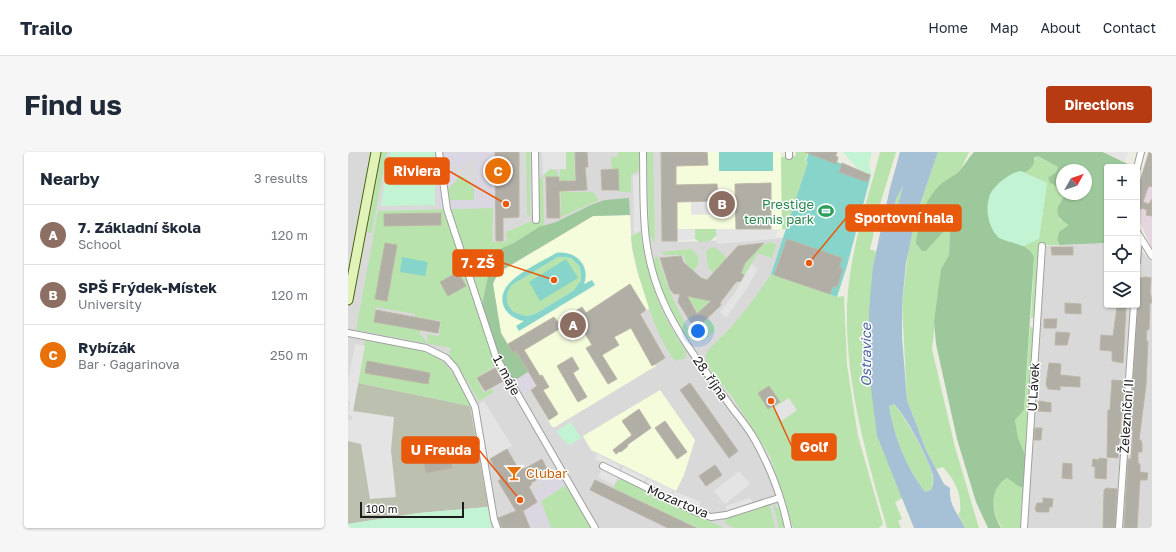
<!DOCTYPE html>
<meta charset="utf-8">
<style>
body{margin:0;font-family:"Golos Text",sans-serif;background:#f6f6f7;color:#1f2937}
.controls{position:absolute;right:12px;top:12px;display:grid;overflow:hidden;border-radius:4px;box-shadow:0 1px 3px #0004}
.controls button{width:36px;height:36px;display:grid;place-items:center;padding:0;border:0;border-bottom:1px solid #e0e1e3;background:#fff;color:#1f2937;font:20px sans-serif}
.compass{position:absolute;left:708px;top:12px;width:36px;height:36px;border-radius:50%;background:#fff;box-shadow:0 1px 3px #0004;rotate:50deg}
.scale{position:absolute;left:12px;bottom:10px;width:104px;box-sizing:border-box;padding-left:4px;border:2px solid #1c1c1c;border-top:0;font-size:11px;line-height:14px;white-space:nowrap;color:#1c1c1c;-webkit-text-stroke:3px #fff;paint-order:stroke}
.you{position:absolute;left:350px;top:179px;width:14px;height:14px;margin:-10px;border:3px solid #fff;border-radius:50%;background:#1a73e8;box-shadow:0 0 0 6px #1a73e833}
.badge{display:grid;place-items:center;width:26px;height:26px;border-radius:50%;background:#b63b12;color:#fff;font-size:13px;font-weight:700}
.pin{position:absolute;translate:-50% -50%;border:2px solid #fff;box-shadow:0 1px 4px #0006}
.list{margin:0;padding:0;list-style:none}
h2{display:flex;justify-content:space-between;align-items:center;height:52px;margin:0;padding:0 16px;font-size:17px}
h2 small{font-size:13px;font-weight:400;color:#747a83}
.list li{display:grid;grid-template-columns:26px 1fr auto;gap:12px;align-items:center;box-sizing:border-box;height:60px;padding:0 16px;border-top:1px solid #e0e1e3}
.list b{display:block;font-size:15px;white-space:nowrap}
.list p{margin:0;font-size:13px;white-space:nowrap;color:#747a83}
.list em{font-size:13px;font-style:normal;color:#747a83}
.icon{flex:none;width:22px;height:22px;fill:none;stroke:currentColor;stroke-width:2;stroke-linecap:round;stroke-linejoin:round}
.map{position:relative;flex:none;width:804px;height:376px;overflow:hidden;border-radius:4px}
header{display:flex;align-items:center;gap:24px;box-sizing:border-box;height:56px;padding:0 20px;background:#fff;border-bottom:1px solid #e0e1e3}
header strong{font-size:19px}
nav{display:flex;gap:22px;margin-inline-start:auto;font-size:14px}
.intro{display:flex;align-items:center;justify-content:space-between;box-sizing:border-box;height:96px;padding:0 24px}
h1{margin:0;font-size:28px}
.button{padding:10px 18px;border-radius:4px;background:#b63b12;color:#fff;font-size:14px;font-weight:700}
main{display:flex;gap:24px;padding:0 24px}
aside{flex:1;background:#fff;border-radius:4px;box-shadow:0 1px 3px #0004}
.map>svg:first-child{display:block}
.residential{fill:#dad9d9}
.industrial{fill:#e5d5de}
.education{fill:#f4fcdc}
.construction{fill:#bcc0af}
.grass{fill:#b9e3ac;fill-rule:evenodd}
.forest{fill:#9dc89b}
.park{fill:#c2f4d3}
.pitch{fill:#87d5ca;fill-rule:evenodd}
.parking{fill:#e4e4e4}
.plaza{fill:#dad7e2;fill-rule:evenodd}
.water{fill:#a6c0d6;fill-rule:evenodd}
.lines{fill:none;stroke-linecap:round;stroke-linejoin:round}
.river{stroke:#a6c0d6;stroke-width:12}
.building{fill:#b1aea6;stroke:#bdb6a6;fill-rule:evenodd}
.street-casing{stroke:#a0a0a0;stroke-width:8}
.secondary-casing{stroke:#48680e;stroke-width:11}
.street{stroke:#fff;stroke-width:6}
.secondary{stroke:#e2f3ba;stroke-width:9}
.labels{text-anchor:middle;stroke-width:3;stroke-linejoin:round;paint-order:stroke}
.leisure-label{font-size:13px;fill:#27864d;stroke:#fff;text-anchor:end}
.street-label{font-size:13px;fill:#1c1c1c;stroke:#fff}
.food-label{font-size:13px;fill:#c56008;stroke:#fff;text-anchor:start}
.water-label{font-size:14px;font-style:italic;fill:#5266a2;stroke:#fff}
.leader{fill:none;stroke:#e8590c;stroke-width:1.5}
.callout-dot{fill:#e8590c;stroke:#fff;stroke-width:1.5}
.callout{fill:#e8590c;stroke:#e8590c;stroke-width:1.5}
.callout-label{font-size:14px;text-anchor:middle;font-weight:bold;fill:#fff}
</style>
<header>
<strong>Trailo</strong>
<nav><a>Home</a><a>Map</a><a>About</a><a>Contact</a></nav>
</header>
<div class="intro"><h1>Find us</h1><a class="button">Directions</a></div>
<main>
<aside>
<h2>Nearby<small>3 results</small></h2>
<ul class="list">
<li><span class="badge" style="background:#8d6e63">A</span><div><b>7. Základní škola</b><p>School</p></div><em>120 m</em></li>
<li><span class="badge" style="background:#8d6e63">B</span><div><b>SPŠ Frýdek-Místek</b><p>University</p></div><em>120 m</em></li>
<li><span class="badge" style="background:#e8710a">C</span><div><b>Rybízák</b><p>Bar · Gagarinova</p></div><em>250 m</em></li>
</ul>
</aside>
<div class="map">
<svg width="804" height="376" viewBox="0 0 804 376">
<rect width="100%" height="100%" fill="#ecece3"/>
<path class="residential" d="M0,0H330V90L435,86L423,122L401,155L375,184L357,211L384,245L422,304L445,376H143L122,254L0,268Z
M759,91V153H789V94L804,110V376H672L675,336L678,333V304L698,94Z"/>
<path class="industrial" d="M804,0V95H803L789,63V39Z"/>
<path class="education" d="M313,0H433L434,77H329V89H314Z
M282,63L284,97L290,123L302,156L292,162L317,206L307,212L308,214L207,275H204L183,238L189,234L168,200L165,201L153,181L145,132L147,127L154,119L245,64Z
M312,238L347,288L336,323L328,339L243,298L235,284Z"/>
<path class="construction" d="M10,231L122,254L140,355L71,361L0,372V268L3,269Z"/>
<path class="grass" d="M34,0H39L24,80L22,81L19,80Z
M178,0H182V64L179,62Z
M218,0H226L227,28H219V40H245L251,48L213,65L212,18Z
M270,0H291V18L283,23V40H271L270,18L264,17L263,5H270Z
M299,0H305L307,91L301,83Z
M448,0H460L457,9L460,10L438,77H434L433,5L448,4Z
M532,0H548L531,56L522,98H525L528,100L525,114L529,284L555,346L547,350L554,367L550,369L553,376H539C518,303 497,231 499,154C501,102 519,50 532,0Z
M590,0H621L613,17L606,23L568,91L578,99L598,77L602,79L601,103L593,117L584,197L607,295L631,376H617L610,362L612,360C614,341 607,329 595,315L588,317L578,298L559,248L554,152L560,101L568,64Z
M690,4L710,15L708,20L704,23L702,31L714,37V42L716,45L711,52L712,68L722,72L721,74L711,80L709,88L712,93H692L688,164L683,167L686,105L675,94L691,86L699,31L676,21C684,15 684,8 690,4Z
M565,15L567,17C565,26 559,34 555,43C551,53 561,75 544,78L542,75V68L549,45L558,29L559,20Z
M202,17L208,18L211,25H195L196,74L166,91L145,101L133,158L163,231L159,234L147,214L128,226L136,241L144,237L146,240L131,249L110,214L101,204L103,196L8,178L30,59L145,56L144,90H156L163,86L159,87L158,80L191,66V28ZM93,61V73L36,74ZM28,155L67,162V165L93,169L91,184L79,182L80,191L72,182V178L26,170Z
M113,23L126,37V48H100V36Z
M347,77H368L369,83L362,89L352,90L347,87Z
M292,79C299,125 311,160 338,199L337,206L328,209C309,193 285,110 283,84Z
M424,90L428,93L424,106L410,101L396,123L393,121C398,108 410,93 424,90Z
M365,95L368,96L379,106L365,121L360,115L358,99Z
M343,97C352,102 353,112 345,119L339,113L335,103H315L314,100Z
M309,103C319,134 330,163 349,190C328,186 312,132 306,113V108Z
M210,105L223,106L232,115L233,128L225,139L187,162L178,164L166,160C157,152 157,142 164,133Z
M423,122L489,145L496,144L499,213L510,284L535,372L531,376H445L422,304L384,245L357,211L359,200L362,196C387,174 405,149 423,122Z
M339,144L357,148L365,145L350,161Z
M359,166L367,174V179L355,189H350L343,180Z
M682,174L687,178L678,304L670,286L667,268L676,258Z
M17,188C38,193 78,195 94,209C107,221 114,238 122,254L10,231Z
M546,252C557,265 583,309 585,326C585,331 584,334 583,338L577,340C558,315 546,285 541,254Z
M659,326L670,334L675,336L672,376H654C643,360 641,337 659,326Z
M270,328H277L376,376H349L265,336Z
M221,331L247,376H203L193,349Z
M421,351L427,376H386L377,371V368L380,365Z
M425,352L432,358L436,376H431Z"/>
<path class="forest" d="M626,0H755L784,14L759,15V91L712,93L709,88L711,80L721,73C707,65 706,58 716,45V42H738V18H714V37L702,31L700,26L708,20L710,15L690,4L686,6C687,14 682,17 676,21L673,19L650,85C662,89 680,92 686,105L676,258L667,268L670,286L680,309L678,333L675,336L670,334L659,326C641,337 643,360 653,376H640L628,350L609,287L588,192L586,170L593,117L601,103L602,79L598,77L578,99H574L568,91C571,69 576,48 593,32C599,27 608,23 613,17C618,11 621,5 626,0Z
M281,46L282,63L245,64L154,118L147,127L145,132L153,181L165,201L168,199L180,220L163,231L148,205L133,158L145,100L166,91L191,75L208,70L245,52L257,48Z"/>
<path class="park" d="M42,0H87V53L34,54L33,52Z
M495,0H524L521,11L523,23L510,17Z
M673,19L699,31L691,87L675,94C668,91 654,89 649,84C641,75 637,58 641,46C643,35 663,20 673,19Z
M223,270L233,286L222,293L214,287L209,279Z
M140,355L143,376H0V372L71,361Z"/>
<path class="pitch" d="M371,0H425V19H371Z
M461,0H489L488,4L490,5L489,10L523,23L499,114L489,145L423,122L460,10L458,9Z
M208,101C227,98 243,113 236,132L244,128L247,133L171,179L168,174L176,169C168,168 160,163 156,155C145,129 191,112 208,101ZM210,105L223,106L232,115L233,128L225,139L187,162L178,164L166,160C157,152 157,142 164,133Z
M54,105L80,110L77,124L52,120Z
M218,107L230,126L192,149L181,130Z"/>
<path class="parking" d="M194,0H218V17H202L195,23Z
M755,0H780L777,10Z
M295,21L296,76L286,83L285,24Z
M366,49V62L343,63V50Z
M330,77H347V87L330,88Z
M368,77H378L430,78L427,87L369,92Z
M404,112L410,117L397,139L378,166L372,160L386,142Z
M7,192L17,194L5,259L46,265L43,298L48,345L22,347L13,292L0,289V268L3,269L4,264L0,262L2,250L0,248V230Z
M441,246L449,258L434,269L425,256Z
M136,249L164,294L137,309L127,255Z
M249,302L272,314L269,321L271,322L275,315L298,326L294,334L271,322L266,333L250,325L256,312L247,307Z
M391,319L402,332L377,352L366,339Z
M300,327L325,338L321,346L296,335Z
M326,339L351,349L353,351L349,360L323,347Z
M402,346L407,353L378,363V354Z"/>
<path class="plaza" d="M90,0H147V56L90,57ZM124,6L128,9L125,12L129,22L126,30L129,33L126,37V48H100V36L108,29L106,16L110,13L118,14Z
M180,220L189,234L171,246L163,231Z
M214,320L221,331L193,349L203,376H199L196,369L187,373L188,376H182L175,359L186,353L181,344L196,335L193,329L202,323L204,326Z"/>
<path class="water" d="M552,0H590L568,64L558,111L554,152V186L559,248L578,298L596,332L602,336C601,354 609,360 617,376H566L529,284L521,221V158L525,114L542,36ZM565,15L567,17C565,27 559,34 555,43C551,53 561,75 544,78L542,75V68L549,45L558,29L559,20ZM546,252C560,267 579,304 585,323C586,329 585,333 583,338L577,340C558,315 546,285 541,254Z"/>
<g class="lines">
<path class="river" d="M547,89L570,0"/>
</g>
<path class="building" d="M147,0H171V65L155,66V89H148Z
M227,0H239L240,15H237L239,38L211,39L212,66H199L198,25H211V29H228Z
M313,0H359L360,13L328,14V33L369,32L370,49L329,50V89H314Z
M457,0H489L487,4L490,5L488,12Z
M801,0H804V35L801,34L799,38L795,50L801,52L804,47V64L798,63L799,58L793,56L789,64V39Z
M494,11L522,23L519,30L491,20Z
M270,17L271,38H254L253,18Z
M423,31V77H388L387,32Z
M93,61V73L36,74V62Z
M439,87L494,106L491,116L495,117L489,135L485,134L482,142L426,123Z
M37,91L49,93L39,149L27,147Z
M416,91L397,111L393,121L396,123L393,129L388,130L372,151L373,153L351,174H345L330,150L332,142H326L322,137L312,106L333,104L335,110L353,126L359,128L390,94ZM339,144L363,149L349,162Z
M703,95H725V103H704Z
M110,120L118,134L100,144L92,130Z
M798,125L803,126L802,139L804,151H802L801,178L799,177L798,189H800L798,233L791,288H793L794,292V300H790V311L792,312V320L800,321L799,328H792L789,376H776L780,307H783L785,278H782L790,145L792,126Z
M282,132L298,158L292,162L317,206L304,214L283,176L266,185L271,193L254,203L269,227L260,232L238,196L244,193L228,167L176,198L192,224L194,223L201,235L195,238L210,262L201,268L183,238L189,234L168,199L165,201L160,192L206,165L210,170L234,155L238,161Z
M717,151L733,152V162L717,161Z
M769,155L778,156L775,211L764,209V199L752,198L753,183L765,184Z
M28,158L92,170L90,181L26,170Z
M696,167H709L708,176H696Z
M708,180L722,181L719,193H707Z
M224,205L231,217L225,221L239,245L230,250L209,214Z
M19,209L82,221L80,232L17,221Z
M701,211L713,212L712,223L732,225V235L712,234V238L700,237L698,232Z
M147,216L155,229L137,239L129,226Z
M764,228L776,229L770,306L759,305L760,258H762Z
M342,231L390,299L381,306L332,238Z
M421,234L432,250L420,257L410,241Z
M691,249L703,251V260L690,259Z
M291,257L303,276L279,293L280,294L273,300L272,299L268,302L265,298L284,283L274,269Z
M317,269L339,300L329,307L307,276Z
M687,276H694L693,288H686Z
M159,297L171,318L175,316L176,317L194,307L201,321L183,331L184,332L181,335L189,350L175,359L182,376H154L150,366L168,359L150,329L153,327L142,307Z
M102,303L104,316L78,321L75,307Z
M751,306L759,307L758,327L747,326V315L744,314L745,307L751,308Z
M715,311L724,312V327L714,326Z
M367,313L374,323L358,334L351,324Z
M247,328L325,365L348,376H320L293,363L242,338Z
M758,336L769,337L767,376H755L756,338Z
M695,346L705,347L704,355H701V360H689L687,357L689,351H695Z"/>
<g class="lines">
<defs>
<path id="street" d="M91,0L99,57L148,205L247,376
M187,0L188,68
M295,0C296,55 292,97 315,149C332,188 360,222 384,256C392,266 401,277 407,288C422,315 434,346 440,376
M441,0V4
M789,16L793,0
M789,80L804,104
M789,110L791,85
M0,181L78,196L98,206L107,216L127,255L146,367L149,376
M255,314L348,360L363,365L378,363L431,346
M676,376L694,94
M771,376L786,153"/>
<path id="secondary" d="M0,148L28,0"/>
</defs>
<use href="#street" class="street-casing"/>
<use href="#secondary" class="secondary-casing"/>
<use href="#street" class="street"/>
<use href="#secondary" class="secondary"/>
</g>
<defs>
<symbol id="stadium-bare" viewBox="-9 -9 18 18"><path d="M0-5a6.5 5 0 1 0 0 10a6.5 5 0 1 0 0-10ZM-3.5-1.8h7v3.6h-7Z" fill="#2e9e5b" stroke="#fff" stroke-width="2.5" paint-order="stroke"/></symbol>
<symbol id="bar-bare" viewBox="-9 -9 18 18"><path d="M-6-5H6L.8 .8V4.5H3.5V6h-7V4.5H-.8V.8Z" fill="#e8710a" stroke="#fff" stroke-width="2.5" paint-order="stroke"/></symbol>
</defs>
<g fill-rule="evenodd">
<use href="#stadium-bare" x="467" y="48" width="22" height="22"/>
<use href="#bar-bare" x="155" y="310" width="22" height="22"/>
</g>
<g class="labels">
<g class="leisure-label">
<text x="466" y="57">Prestige<tspan x="466" dy="15">tennis park</tspan></text>
</g>
<g class="street-label">
<text transform="translate(159 223) rotate(62)" y="5">1. máje</text>
<text transform="translate(363 226) rotate(55)" y="5">28. října</text>
<text transform="translate(685 235) rotate(-87)" y="5">U Lávek</text>
<text transform="translate(778 264) rotate(-86)" y="5">Železniční II</text>
<text transform="translate(330 349) rotate(23)" y="5">Mozartova</text>
</g>
<g class="food-label">
<text x="178" y="326">Clubar</text>
</g>
<g class="water-label">
<text transform="translate(518 203) rotate(-90)" y="5">Ostravice</text>
</g>
</g>
<path class="leader" d="M158 52L101 19M461 111L498 66M206 128L155 111M423 249L444 295M172 348L131 298"/>
<g class="callout-dot">
<circle cx="158" cy="52" r="4"/>
<circle cx="461" cy="111" r="4"/>
<circle cx="206" cy="128" r="4"/>
<circle cx="423" cy="249" r="4"/>
<circle cx="172" cy="348" r="4"/>
</g>
<g class="callout">
<rect x="37" y="6" width="64" height="26" rx="4"/>
<rect x="498" y="53" width="115" height="26" rx="4"/>
<rect x="105" y="98" width="50" height="26" rx="4"/>
<rect x="444" y="282" width="44" height="26" rx="4"/>
<rect x="54" y="285" width="77" height="26" rx="4"/>
</g>
<g class="callout-label">
<text x="69" y="24">Riviera</text>
<text x="556" y="71">Sportovní hala</text>
<text x="130" y="116">7. ZŠ</text>
<text x="466" y="300">Golf</text>
<text x="93" y="303">U Freuda</text>
</g>
</svg>
<div class="controls">
<button>+</button>
<button>−</button>
<button><svg class="icon" aria-label="locate" viewBox="0 0 24 24"><circle cx="12" cy="12" r="6"/><path d="M12 2v4M12 18v4M2 12h4M18 12h4"/></svg></button>
<button><svg class="icon" aria-label="layers" viewBox="0 0 24 24"><path d="M12 4l9 5-9 5-9-5zM3 14l9 5 9-5"/></svg></button>
</div>
<svg class="compass" viewBox="-18 -18 36 36"><path d="M0-13l5 13h-10z" fill="#e53935"/><path d="M0 13l5-13h-10z" fill="#747a83"/></svg>
<div class="scale">100 m</div>
<div class="you"></div>
<div class="pin badge" style="left:225px;top:173px;background:#8d6e63">A</div>
<div class="pin badge" style="left:374px;top:52px;background:#8d6e63">B</div>
<div class="pin badge" style="left:150px;top:19px;background:#e8710a">C</div>
</div>
</main>
